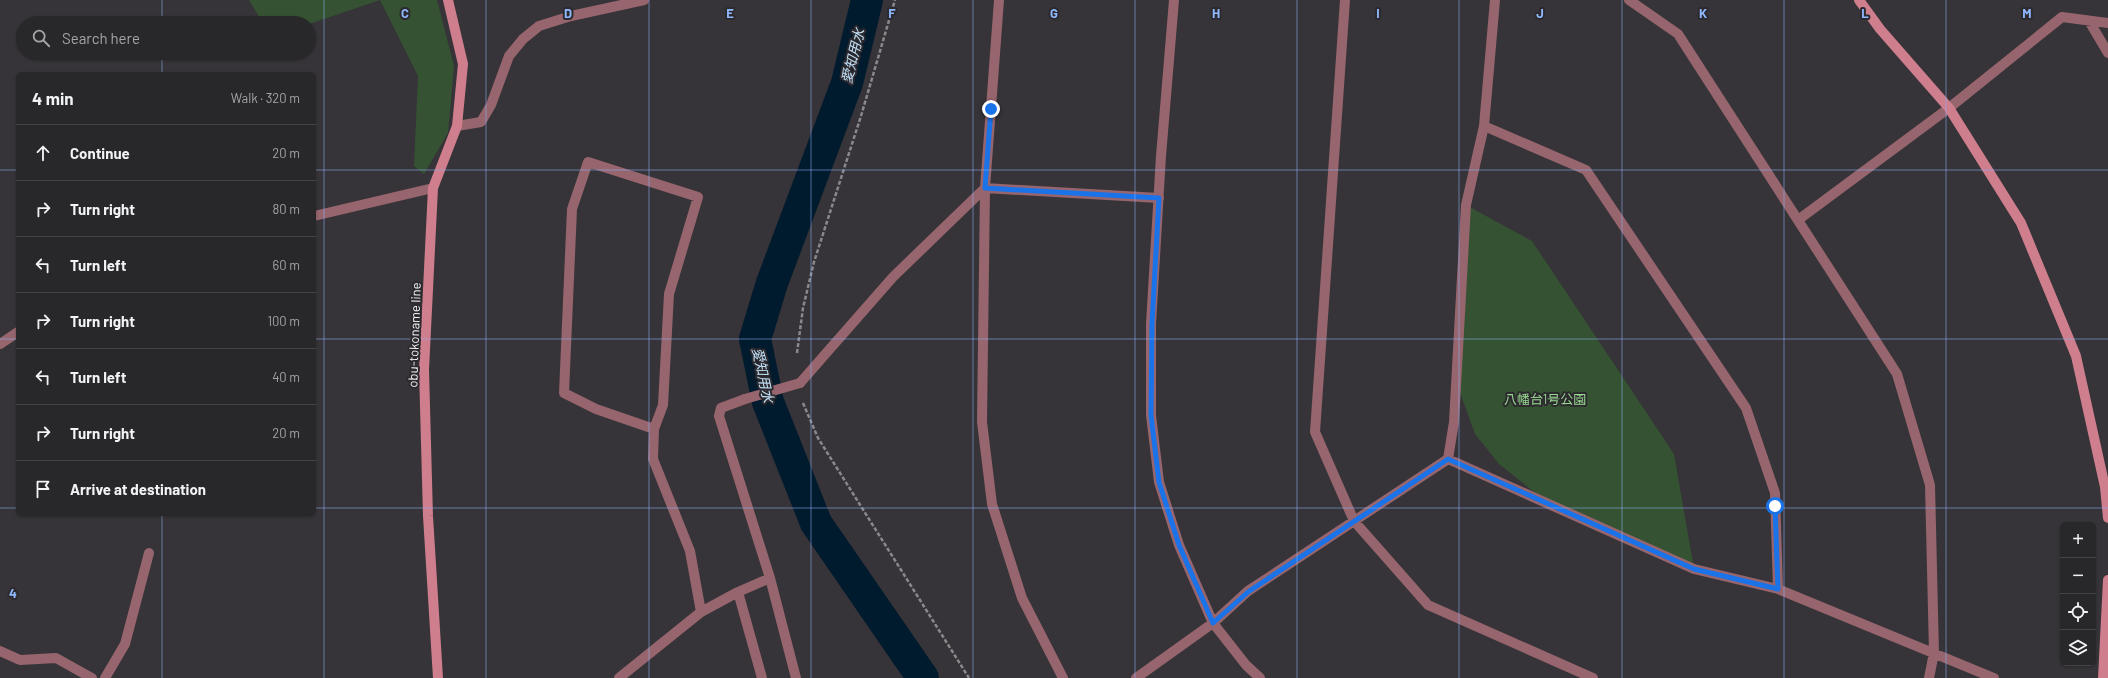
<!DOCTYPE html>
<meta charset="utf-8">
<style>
body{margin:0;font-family:Barlow,"Noto Sans JP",sans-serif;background:#302f32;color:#f1f3f6}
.controls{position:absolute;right:12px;bottom:12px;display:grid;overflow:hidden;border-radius:6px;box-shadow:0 1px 3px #0004}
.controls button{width:36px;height:36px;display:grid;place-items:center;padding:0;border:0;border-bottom:1px solid #444447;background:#28272a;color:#f1f3f6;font:20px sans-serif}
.stop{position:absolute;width:12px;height:12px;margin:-9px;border:3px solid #1a73e8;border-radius:50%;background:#fff}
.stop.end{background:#1a73e8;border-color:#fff;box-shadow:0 1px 4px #0008}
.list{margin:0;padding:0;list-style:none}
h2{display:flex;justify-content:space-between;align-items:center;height:52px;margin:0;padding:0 16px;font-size:17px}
h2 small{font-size:13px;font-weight:400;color:#a5a5a8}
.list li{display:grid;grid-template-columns:26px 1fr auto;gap:12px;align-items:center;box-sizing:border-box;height:56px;padding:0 16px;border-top:1px solid #444447}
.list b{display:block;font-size:15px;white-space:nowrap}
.list em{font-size:13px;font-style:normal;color:#a5a5a8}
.icon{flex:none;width:22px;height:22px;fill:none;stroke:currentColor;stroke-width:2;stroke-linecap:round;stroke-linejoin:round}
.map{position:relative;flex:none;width:2108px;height:678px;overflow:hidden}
.search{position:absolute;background:#28272a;box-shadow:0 1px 3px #0004;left:16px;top:16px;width:300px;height:44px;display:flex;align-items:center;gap:10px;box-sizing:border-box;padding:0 14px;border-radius:22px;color:#a5a5a8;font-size:15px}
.panel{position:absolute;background:#28272a;box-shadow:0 1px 3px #0004;left:16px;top:72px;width:300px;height:444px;border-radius:6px}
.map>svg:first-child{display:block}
.green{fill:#355232}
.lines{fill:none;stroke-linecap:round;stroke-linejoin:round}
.canal{stroke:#001a2e;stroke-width:32}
.path{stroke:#8a888b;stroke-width:2.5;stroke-dasharray:4 2;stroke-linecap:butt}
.street{stroke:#97656d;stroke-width:10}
.secondary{stroke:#ce7e8c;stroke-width:10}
.street-bridge{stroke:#97656d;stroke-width:10}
.route{stroke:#1a73e8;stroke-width:5}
.grid{fill:none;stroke:#8fb8fd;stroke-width:1;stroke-opacity:0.55}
.labels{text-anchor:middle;stroke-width:4;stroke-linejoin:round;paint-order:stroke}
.street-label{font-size:13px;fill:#f5f4f6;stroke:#2c2a2e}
.park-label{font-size:13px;fill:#98d891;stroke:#2c2a2e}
.water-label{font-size:14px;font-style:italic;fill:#c2e1f9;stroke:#2c2a2e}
.grid-label{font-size:13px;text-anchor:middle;font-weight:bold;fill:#8fb8fd;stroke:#2c2a2e;stroke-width:4;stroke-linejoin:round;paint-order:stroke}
</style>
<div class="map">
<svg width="2108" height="678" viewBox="0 0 2108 678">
<rect width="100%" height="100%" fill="#363438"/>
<path class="green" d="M249,0H437L454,66L448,133L424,174L414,166L418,76L380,0L309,24L263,23Z
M1466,205L1532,241L1674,454L1694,569L1548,503L1499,464L1475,434L1455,379Z"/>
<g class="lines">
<path class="canal" d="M867,0L847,83L772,283L755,339L768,402L816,523L923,678"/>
<path class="path" d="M797,353L803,308L814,262L861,116L895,0
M803,403L818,438L969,678"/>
<path class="street" d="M999,0L985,188L982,422L992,504L1022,598L1063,678
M1174,0L1161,156L1151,324V415L1159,482L1179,545L1213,623L1246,665L1260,678
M1345,0L1315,432L1354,521L1428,605L1593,678
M1629,0L1678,34L1897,374L1930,485L1934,653L1929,678
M2089,21L2108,53
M457,126L481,122L491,105L509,56L523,39L539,26L571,16L644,0
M1484,126L1586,170L1746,408L1775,493L1778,589
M314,216L433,188
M1798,220L1949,108L2062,17L2108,23
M0,344L18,332
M800,383L893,277L985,188L1159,198
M745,399L721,408L719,416L770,578
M654,429L596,409L564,393L572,209L588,162L698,197L669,294L663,405L654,429L653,459L690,551L701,612
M1448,459L1694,569L1778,589L1994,678
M738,592L762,678
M0,651L20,660L56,658L92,678
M105,678L125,644L149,553
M619,678L701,612L738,592L770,578L796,678
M1136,678L1213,623L1248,591L1448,459L1454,422L1466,205L1484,126L1495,0"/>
<path class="secondary" d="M1859,0L1880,29L1949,108L2021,223L2076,356L2105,487L2108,518
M438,678L428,516L424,370L433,188L457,126L463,64L448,0
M2103,678L2108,580"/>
<path class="street-bridge" d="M745,399L800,383"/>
</g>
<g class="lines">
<path class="route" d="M991,109L985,188L1159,198L1152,324L1151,415L1159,482L1179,545L1213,623L1248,592L1448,459L1694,569L1778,589L1775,506"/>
</g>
<path class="grid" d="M162,0V23M324,0V678M486,0V678M649,0V678M811,0V678M973,0V678M1135,0V678M1297,0V678M1459,0V678M1622,0V678M1784,0V678M1946,0V678M162,53V74M0,170H18M314,170H2108M0,339H18M314,339H2108M0,508H18M314,508H2108M162,514V678"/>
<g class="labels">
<g class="street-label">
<text transform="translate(414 335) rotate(-88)" y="5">obu-tokoname line</text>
</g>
<g class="park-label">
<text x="1545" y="404">八幡台1号公園</text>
</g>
<g class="water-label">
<text transform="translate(853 56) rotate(-76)" y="5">愛知用水</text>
<text transform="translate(763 375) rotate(78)" y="5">愛知用水</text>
</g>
</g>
<g class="grid-label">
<text x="405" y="18">C</text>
<text x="568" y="18">D</text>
<text x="730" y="18">E</text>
<text x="892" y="18">F</text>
<text x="1054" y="18">G</text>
<text x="1216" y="18">H</text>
<text x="1378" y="18">I</text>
<text x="1540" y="18">J</text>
<text x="1703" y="18">K</text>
<text x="1865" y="18">L</text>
<text x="2027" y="18">M</text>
<text x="13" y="598">4</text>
</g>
</svg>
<div class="controls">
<button>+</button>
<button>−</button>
<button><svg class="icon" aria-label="locate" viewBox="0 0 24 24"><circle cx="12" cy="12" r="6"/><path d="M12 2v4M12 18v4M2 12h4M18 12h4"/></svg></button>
<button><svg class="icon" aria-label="layers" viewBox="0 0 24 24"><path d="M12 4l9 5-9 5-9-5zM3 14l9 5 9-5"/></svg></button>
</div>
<div class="stop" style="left:1775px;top:506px"></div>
<div class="stop end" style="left:991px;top:109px"></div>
<div class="search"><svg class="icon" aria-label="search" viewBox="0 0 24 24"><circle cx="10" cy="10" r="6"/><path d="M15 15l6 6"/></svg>Search here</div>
<section class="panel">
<h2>4 min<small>Walk · 320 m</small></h2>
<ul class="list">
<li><svg class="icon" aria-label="ahead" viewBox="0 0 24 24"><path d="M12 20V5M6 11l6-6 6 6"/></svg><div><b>Continue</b></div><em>20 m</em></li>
<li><svg class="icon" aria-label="right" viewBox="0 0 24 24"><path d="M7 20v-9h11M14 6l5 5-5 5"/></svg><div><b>Turn right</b></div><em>80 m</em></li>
<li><svg class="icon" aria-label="left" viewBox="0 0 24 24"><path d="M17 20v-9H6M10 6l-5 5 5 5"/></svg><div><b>Turn left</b></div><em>60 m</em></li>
<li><svg class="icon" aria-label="right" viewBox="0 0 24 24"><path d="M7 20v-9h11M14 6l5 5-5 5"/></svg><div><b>Turn right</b></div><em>100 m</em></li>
<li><svg class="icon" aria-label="left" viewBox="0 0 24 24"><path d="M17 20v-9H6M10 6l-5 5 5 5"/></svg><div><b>Turn left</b></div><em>40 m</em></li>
<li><svg class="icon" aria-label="right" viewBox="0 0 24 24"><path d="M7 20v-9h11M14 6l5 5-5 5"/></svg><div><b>Turn right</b></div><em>20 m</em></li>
<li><svg class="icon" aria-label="arrive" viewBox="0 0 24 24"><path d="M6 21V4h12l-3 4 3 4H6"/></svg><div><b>Arrive at destination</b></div></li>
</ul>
</section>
</div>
